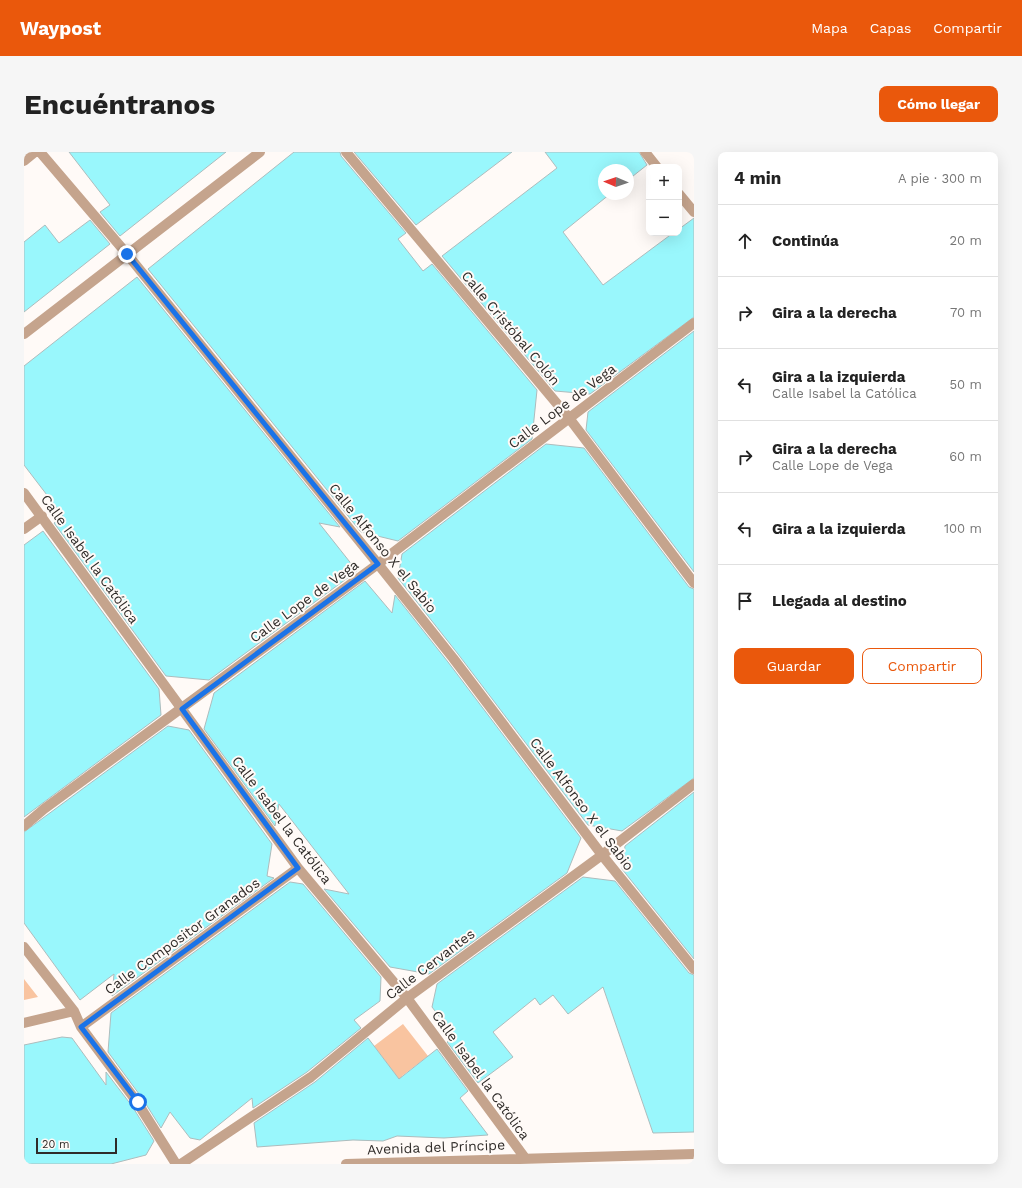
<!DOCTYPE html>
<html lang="es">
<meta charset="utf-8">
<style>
body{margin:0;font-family:"Work Sans",sans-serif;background:#f6f6f6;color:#222}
.controls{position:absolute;right:12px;top:12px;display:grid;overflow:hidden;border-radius:8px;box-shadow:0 4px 16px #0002}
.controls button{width:36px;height:36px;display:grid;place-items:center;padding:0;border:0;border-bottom:1px solid #e0e0e0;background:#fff;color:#222;font:20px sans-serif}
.compass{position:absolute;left:574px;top:12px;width:36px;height:36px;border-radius:50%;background:#fff;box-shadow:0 4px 16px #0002;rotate:272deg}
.scale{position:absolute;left:12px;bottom:10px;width:81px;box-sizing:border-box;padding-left:4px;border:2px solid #2f2b28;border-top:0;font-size:11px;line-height:14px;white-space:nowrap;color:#2f2b28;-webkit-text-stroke:3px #fffaf7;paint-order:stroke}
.stop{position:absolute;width:12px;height:12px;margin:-9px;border:3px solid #1a73e8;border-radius:50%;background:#fff}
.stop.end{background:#1a73e8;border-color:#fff;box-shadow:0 1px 4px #0008}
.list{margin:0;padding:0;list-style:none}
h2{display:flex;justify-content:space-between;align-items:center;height:52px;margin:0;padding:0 16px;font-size:17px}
h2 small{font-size:13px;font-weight:400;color:#767676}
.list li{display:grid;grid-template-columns:26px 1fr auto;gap:12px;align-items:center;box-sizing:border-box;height:72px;padding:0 16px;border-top:1px solid #e0e0e0}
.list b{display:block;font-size:15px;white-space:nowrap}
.list p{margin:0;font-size:13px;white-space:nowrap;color:#767676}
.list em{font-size:13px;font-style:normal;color:#767676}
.actions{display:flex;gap:8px;padding:12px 16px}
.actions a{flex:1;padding:9px 0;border:1px solid #ea580c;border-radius:8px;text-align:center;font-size:14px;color:#ea580c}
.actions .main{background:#ea580c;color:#fff}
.icon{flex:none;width:22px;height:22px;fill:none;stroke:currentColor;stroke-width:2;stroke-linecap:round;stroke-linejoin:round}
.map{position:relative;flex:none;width:670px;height:1012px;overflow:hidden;border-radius:8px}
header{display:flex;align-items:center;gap:24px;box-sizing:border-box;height:56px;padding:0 20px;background:#ea580c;color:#fff}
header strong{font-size:19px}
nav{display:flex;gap:22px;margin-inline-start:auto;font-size:14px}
.intro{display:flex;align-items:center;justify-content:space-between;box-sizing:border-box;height:96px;padding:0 24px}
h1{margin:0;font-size:28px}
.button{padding:10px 18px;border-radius:8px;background:#ea580c;color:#fff;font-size:14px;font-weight:700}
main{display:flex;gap:24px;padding:0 24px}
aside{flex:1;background:#fff;border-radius:8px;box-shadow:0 4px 16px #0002}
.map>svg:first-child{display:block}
.green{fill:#f9c4a0}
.building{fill:#99f7fc;stroke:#adbcbd}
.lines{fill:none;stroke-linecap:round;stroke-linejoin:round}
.minor{stroke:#c5a48d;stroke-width:10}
.route{stroke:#1a73e8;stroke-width:5}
.labels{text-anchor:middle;stroke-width:4;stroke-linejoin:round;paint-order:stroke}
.street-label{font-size:14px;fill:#2f2b28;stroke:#fffaf7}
</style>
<header>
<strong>Waypost</strong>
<nav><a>Mapa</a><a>Capas</a><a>Compartir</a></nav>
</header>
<div class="intro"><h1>Encuéntranos</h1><a class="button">Cómo llegar</a></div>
<main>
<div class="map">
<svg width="670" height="1012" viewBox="0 0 670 1012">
<rect width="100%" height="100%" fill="#fffaf7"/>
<path class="green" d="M0,827L14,845L0,848Z
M379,872L404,904L378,924L424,985L419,986L350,894Z"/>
<path class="building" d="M45,0H202L96,84L76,60L86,53Z
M270,0H316L317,4L382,81L374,87L399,119L408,112L513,238L508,287L374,389L337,380L124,117Z
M330,0H488L392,73Z
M521,0H615L623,13L604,28V18H580V42H586L539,80L579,133L649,81H655V77L670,66V165L566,242L531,239L418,104L533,16Z
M66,68L86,92L0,160V90L21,73L35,91Z
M113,125L316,375L295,371L333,419L185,528L142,524L30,371L39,364L0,313V214Z
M670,179V420L562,278L564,260Z
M522,292L560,296L665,435L670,437V626L598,679L564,673L434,502L374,426L378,402Z
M19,379L135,537L137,563L0,665V393Z
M341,429L368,461L371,443L424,510L557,686L543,721L405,822L366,815L300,737L325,742L255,652L251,674L180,577L190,541Z
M144,574L165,578L248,692L243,724L250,726L88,844L90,822L56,848L0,771V680Z
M670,640V807L598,717L601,694Z
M559,725L591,729L665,821L670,823V980L629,981L579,835L544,862L529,843L516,853L511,846L469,880L489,905L454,931L423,890L430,884L408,855L413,832Z
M266,730L279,732L357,825L356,849L330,868L337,876L283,920L229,956L228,946L176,988L166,986L146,960L137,976L118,946L84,900L87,861Z
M38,885L48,886L82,933V920L108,954L130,989L122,1003L87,1012H0V893Z
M344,886L375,927L413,897L444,939L436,946L464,983L420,986L373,984L359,989L329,988L233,995L230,971L291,930Z"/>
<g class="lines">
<path class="minor" d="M16,0L103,102L354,412L429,506L578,703L670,817
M322,0L545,266L670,431
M621,0L633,15
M0,9L11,0
M655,42L670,60
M0,182L236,0
M0,341L274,716L383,846L501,1006
M0,377L18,364
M0,674L20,657L354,412L670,171
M0,795L50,859L57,875L113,950L152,1012
M0,871L50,859
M57,875L274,716
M157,1012L287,925L383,846L578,703L670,632
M322,1012L670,1002"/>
</g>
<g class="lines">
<path class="route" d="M103,102L354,412L158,557L274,716L57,875L114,950"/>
</g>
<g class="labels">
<g class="street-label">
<text transform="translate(487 176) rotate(50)" y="5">Calle Cristóbal Colón</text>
<text transform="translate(538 254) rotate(-37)" y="5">Calle Lope de Vega</text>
<text transform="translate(359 396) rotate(51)" y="5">Calle Alfonso X el Sabio</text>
<text transform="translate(66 407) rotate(54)" y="5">Calle Isabel la Católica</text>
<text transform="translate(280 449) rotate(-36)" y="5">Calle Lope de Vega</text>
<text transform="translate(558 652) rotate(53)" y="5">Calle Alfonso X el Sabio</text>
<text transform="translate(258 668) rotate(53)" y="5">Calle Isabel la Católica</text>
<text transform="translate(158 784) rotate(-36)" y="5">Calle Compositor Granados</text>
<text transform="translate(406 812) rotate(-37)" y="5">Calle Cervantes</text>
<text transform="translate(457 923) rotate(54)" y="5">Calle Isabel la Católica</text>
<text transform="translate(412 995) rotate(-2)" y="5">Avenida del Príncipe</text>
</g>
</g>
</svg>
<div class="controls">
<button>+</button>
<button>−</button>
</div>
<svg class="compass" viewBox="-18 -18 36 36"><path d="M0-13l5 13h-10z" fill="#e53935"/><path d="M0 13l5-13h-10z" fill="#767676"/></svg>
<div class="scale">20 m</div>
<div class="stop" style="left:114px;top:950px"></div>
<div class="stop end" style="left:103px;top:102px"></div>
</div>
<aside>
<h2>4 min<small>A pie · 300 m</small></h2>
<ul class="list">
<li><svg class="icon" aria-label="ahead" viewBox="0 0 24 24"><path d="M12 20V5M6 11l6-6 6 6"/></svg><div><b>Continúa</b></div><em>20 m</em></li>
<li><svg class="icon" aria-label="right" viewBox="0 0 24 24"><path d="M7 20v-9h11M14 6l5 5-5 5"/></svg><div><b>Gira a la derecha</b></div><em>70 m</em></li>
<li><svg class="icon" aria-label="left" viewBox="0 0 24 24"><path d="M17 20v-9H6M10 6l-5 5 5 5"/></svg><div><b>Gira a la izquierda</b><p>Calle Isabel la Católica</p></div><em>50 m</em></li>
<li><svg class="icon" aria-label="right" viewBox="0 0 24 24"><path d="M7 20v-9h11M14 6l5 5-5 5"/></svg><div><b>Gira a la derecha</b><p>Calle Lope de Vega</p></div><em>60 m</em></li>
<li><svg class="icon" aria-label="left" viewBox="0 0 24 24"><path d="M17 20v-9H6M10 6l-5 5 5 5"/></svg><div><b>Gira a la izquierda</b></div><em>100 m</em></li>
<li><svg class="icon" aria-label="arrive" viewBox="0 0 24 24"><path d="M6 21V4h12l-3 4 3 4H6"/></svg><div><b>Llegada al destino</b></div></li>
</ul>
<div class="actions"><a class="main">Guardar</a><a>Compartir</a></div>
</aside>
</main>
